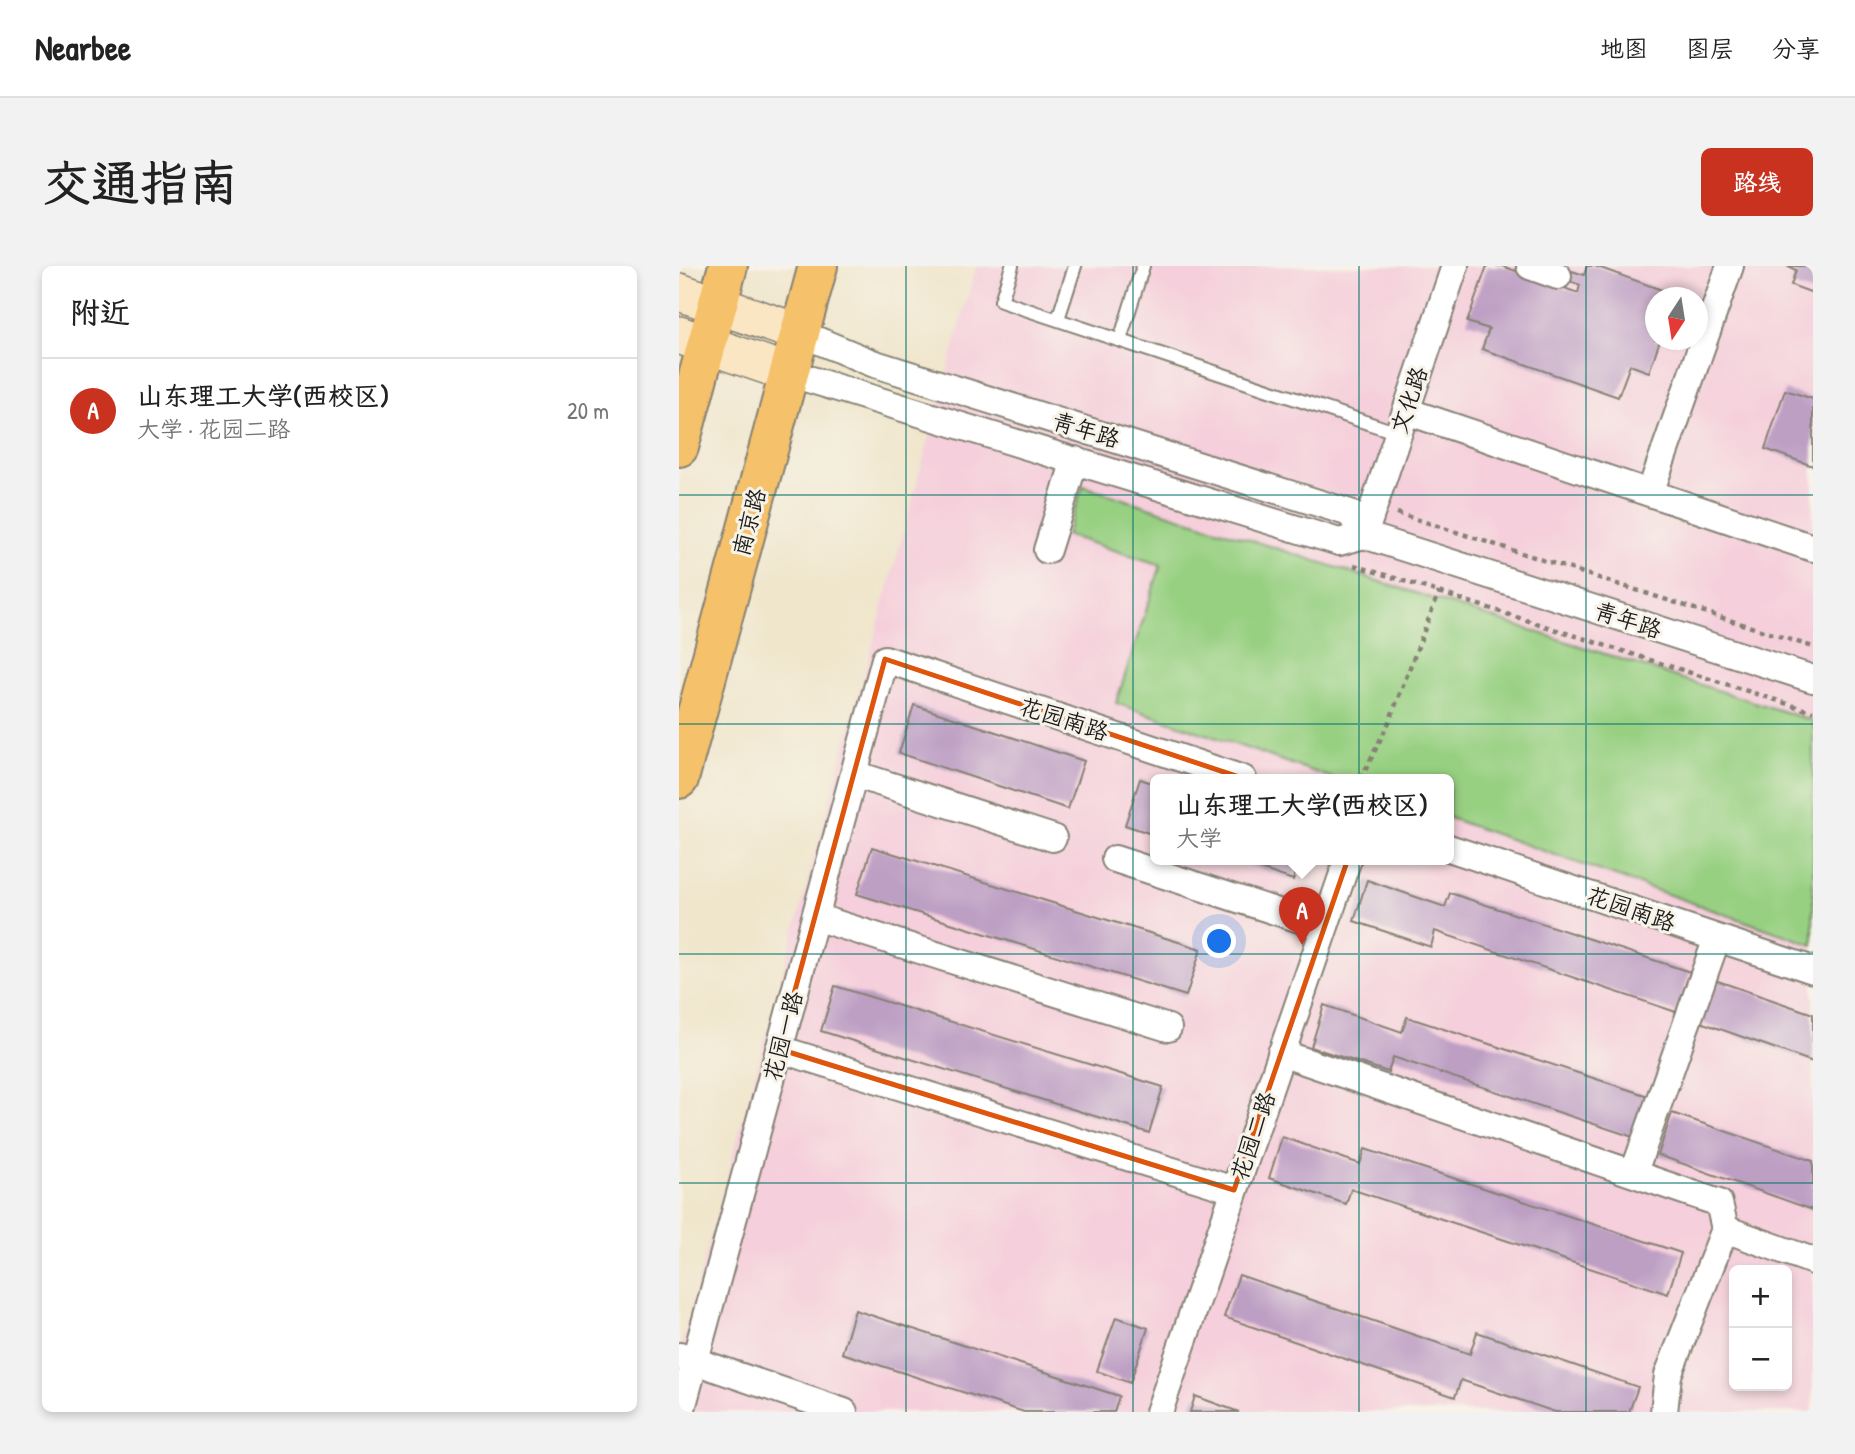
<!DOCTYPE html>
<html lang="zh">
<meta charset="utf-8">
<style>
body{margin:0;font-family:"Patrick Hand","LXGW WenKai TC",sans-serif;background:#f2f2f2;color:#222}
.controls{position:absolute;right:21px;bottom:21px;display:grid;overflow:hidden;border-radius:10px;box-shadow:0 4px 10px #0003}
.controls button{width:63px;height:63px;display:grid;place-items:center;padding:0;border:0;border-bottom:2px solid #e0e0e0;background:#fff;color:#222;font:35px sans-serif}
.compass{position:absolute;left:966px;top:21px;width:63px;height:63px;border-radius:50%;background:#fff;box-shadow:0 4px 10px #0003;rotate:192deg}
.you{position:absolute;left:541px;top:676px;width:24px;height:24px;margin:-18px;border:5px solid #fff;border-radius:50%;background:#1a73e8;box-shadow:0 0 0 10px #1a73e833}
.badge{display:grid;place-items:center;width:46px;height:46px;border-radius:50%;background:#c8321e;color:#fff;font-size:23px;font-weight:700}
.pin{position:absolute;translate:-50% -58px;filter:drop-shadow(0 2px 4px #0008)}
.pin::after{content:'';position:absolute;top:37px;width:24px;height:21px;background:inherit;clip-path:polygon(0 0,100% 0,50% 100%)}
.popup{position:absolute;left:471px;top:508px;width:304px;height:91px;box-sizing:border-box;display:grid;place-content:center;border-radius:10px;background:#fff;filter:drop-shadow(0 2px 5px #0005);font-size:23px;white-space:nowrap;color:#767676}
.popup b{font-size:26px;color:#222}
.popup::after{content:'';position:absolute;left:50%;top:100%;margin-left:-14px;border:14px solid transparent;border-top-color:#fff}
.list{margin:0;padding:0;list-style:none}
h2{display:flex;justify-content:space-between;align-items:center;height:91px;margin:0;padding:0 28px;font-size:30px}
h2 small{font-size:23px;font-weight:400;color:#767676}
.list li{display:grid;grid-template-columns:46px 1fr auto;gap:21px;align-items:center;box-sizing:border-box;height:105px;padding:0 28px;border-top:2px solid #e0e0e0}
.list b{display:block;font-size:26px;white-space:nowrap}
.list p{margin:0;font-size:23px;white-space:nowrap;color:#767676}
.list em{font-size:23px;font-style:normal;color:#767676}
.map{position:relative;flex:none;width:1134px;height:1146px;overflow:hidden;border-radius:10px}
header{display:flex;align-items:center;gap:42px;box-sizing:border-box;height:98px;padding:0 35px;background:#fff;border-bottom:2px solid #e0e0e0}
header strong{font-size:33px}
nav{display:flex;gap:38px;margin-inline-start:auto;font-size:24px}
.intro{display:flex;align-items:center;justify-content:space-between;box-sizing:border-box;height:168px;padding:0 42px}
h1{margin:0;font-size:49px}
.button{padding:18px 32px;border-radius:10px;background:#c8321e;color:#fff;font-size:24px;font-weight:700}
main{display:flex;gap:42px;padding:0 42px}
aside{flex:1;background:#fff;border-radius:10px;box-shadow:0 4px 10px #0003}
.map>svg:first-child{display:block}
.built{fill:#f5cfdb;fill-rule:evenodd}
.green{fill:#98d082;stroke:#5a764f;stroke-width:2}
.building{fill:#be9fc4}
.lines{fill:none;stroke-linecap:round;stroke-linejoin:round}
.service-casing{stroke:#868174;stroke-width:16}
.minor-casing{stroke:#868174;stroke-width:30}
.secondary-casing{stroke:#868174;stroke-width:40}
.primary-casing{stroke:#868174;stroke-width:42}
.path{stroke:#868174;stroke-width:4.5;stroke-dasharray:5 5;stroke-linecap:butt}
.service{stroke:#fff;stroke-width:12}
.minor{stroke:#fff;stroke-width:26}
.secondary{stroke:#fbe6c4;stroke-width:37}
.primary{stroke:#f5c16b;stroke-width:38}
.marked{fill:none;stroke:#de560d;stroke-width:5;stroke-linejoin:round}
.grid{fill:none;stroke:#0f766e;stroke-width:2;stroke-opacity:0.55}
.labels{text-anchor:middle;stroke-width:6;stroke-linejoin:round;paint-order:stroke}
.street-label{font-size:23px;fill:#1c1c1c;stroke:#f7f3e8}
</style>
<header>
<strong>Nearbee</strong>
<nav><a>地图</a><a>图层</a><a>分享</a></nav>
</header>
<div class="intro"><h1>交通指南</h1><a class="button">路线</a></div>
<main>
<aside>
<h2>附近<small></small></h2>
<ul class="list">
<li><span class="badge">A</span><div><b>山东理工大学(西校区)</b><p>大学 · 花园二路</p></div><em>20 m</em></li>
</ul>
</aside>
<div class="map">
<svg width="1134" height="1146" viewBox="0 0 1134 1146">
<rect width="100%" height="100%" fill="#f7f3e8"/>
<filter id="ink" filterUnits="userSpaceOnUse"><feTurbulence type="fractalNoise" baseFrequency=".0143" numOctaves="2"/><feDisplacementMap in="SourceGraphic" scale="14" xChannelSelector="R" yChannelSelector="G"/><feConvolveMatrix kernelMatrix="1 2 1 2 8 2 1 2 1" color-interpolation-filters="sRGB"/></filter>
<filter id="wash" filterUnits="userSpaceOnUse"><feTurbulence type="fractalNoise" baseFrequency=".00686" numOctaves="4" result="noise"/><feDisplacementMap in="SourceGraphic" scale="28" xChannelSelector="R" yChannelSelector="G"/><feGaussianBlur stdDeviation="1.57" result="paint"/><feColorMatrix in="noise" values="0 0 0 0 0 0 0 0 0 0 0 0 0 0 0 0 0 1.4 0 .05"/><feComposite in="paint" operator="in"/></filter>
<g filter="url(#wash)">
<rect width="100%" height="100%" fill="#f0e6cc"/>
<path class="built" d="M297,0H1134V1146H0V1087ZM976,32H1018V74H976ZM476,513H770V593H476ZM1055,1004H1108V1120H1055Z"/>
<path class="green" d="M404,220L1134,455V679L770,552V513H656L437,437L482,299L387,269Z"/>
<g id="blocks">
<path class="building" d="M808,0H823L899,27L901,19L890,15L893,5L905,9L908,0H916L997,29L996,32H976V74H981L970,106L951,99L939,131L803,83L810,63L788,56Z
M1108,0H1134V27L1112,19L1117,4Z
M1106,124L1134,133V200L1086,183Z
M235,439L405,495L389,543L220,487Z
M461,513L476,518V569L446,559Z
M193,581L522,683L507,730L178,628Z
M552,593H621L614,614Z
M688,614L766,641L771,627L1011,706L997,746L756,665L752,681L675,655Z
M1036,714L1134,748V796L1021,756Z
M156,720L484,821L470,867L142,765Z
M645,739L723,766L728,751L969,830L954,871L714,791L709,806L632,781Z
M993,847L1134,895V944L979,889Z
M603,871L681,898L686,883L1002,987L989,1028L672,923L667,938L590,912Z
M560,1009L791,1088L798,1066L959,1121L950,1146H876L782,1114L776,1131L545,1051Z
M176,1044L440,1130L435,1146H345L163,1087Z
M437,1051L469,1062L451,1117L418,1105Z
M516,1130L560,1146H511Z"/>
</g>
</g>
<g filter="url(#ink)">
<use href="#blocks" fill-opacity="0" stroke="#868174" stroke-width="2"/>
<g class="lines">
<defs>
<path id="service" d="M333,0L322,35L719,167
M379,53L396,0
M441,74L464,0"/>
<path id="minor" d="M851,0L879,10
M121,67L193,97L671,247L685,269
M110,107L660,276L685,269L1134,413
M727,145L1134,282
M971,227L1051,0
M685,269L776,0
M368,284L396,194
M175,508L374,572
M770,582L1134,704
M436,593L645,661
M136,651L489,762
M100,783L555,924
M602,787L1040,937L1046,963L989,1109L985,1146
M955,906L1038,672
M1046,963L1134,995
M1,1090L165,1146
M2,1146L206,393L564,513
M480,1146L669,593"/>
<path id="secondary" d="M0,26L121,67
M0,69L110,107"/>
<path id="primary" d="M0,181L49,0
M0,513L139,0"/>
</defs>
<use href="#service" class="service-casing"/>
<use href="#minor" class="minor-casing"/>
<use href="#secondary" class="secondary-casing"/>
<use href="#primary" class="primary-casing"/>
<path class="path" d="M718,247L1134,381
M675,299L1134,446
M682,513L710,456L760,326"/>
<use href="#service" class="service"/>
<use href="#minor" class="minor"/>
<use href="#secondary" class="secondary"/>
<use href="#primary" class="primary"/>
</g>
</g>
<path class="marked" d="M206,393L683,552L555,924L100,783Z"/>
<path class="grid" d="M227,0V1146M454,0V1146M680,0V1146M907,0V1146M0,229H1134M0,458H1134M0,688H1134M0,917H1134"/>
<g class="labels">
<g class="street-label">
<text transform="translate(730 134) rotate(-71)" y="8">文化路</text>
<text transform="translate(407 164) rotate(17)" y="8">青年路</text>
<text transform="translate(70 256) rotate(-75)" y="8">南京路</text>
<text transform="translate(949 354) rotate(18)" y="8">青年路</text>
<text transform="translate(385 453) rotate(18)" y="8">花园南路</text>
<text transform="translate(952 643) rotate(19)" y="8">花园南路</text>
<text transform="translate(104 770) rotate(-75)" y="8">花园一路</text>
<text transform="translate(574 870) rotate(-71)" y="8">花园二路</text>
</g>
</g>
</svg>
<div class="controls">
<button>+</button>
<button>−</button>
</div>
<svg class="compass" viewBox="-18 -18 36 36"><path d="M0-13l5 13h-10z" fill="#e53935"/><path d="M0 13l5-13h-10z" fill="#767676"/></svg>
<div class="you"></div>
<div class="pin badge" style="left:623px;top:679px">A</div>
<div class="popup"><b>山东理工大学(西校区)</b>大学</div>
</div>
</main>
